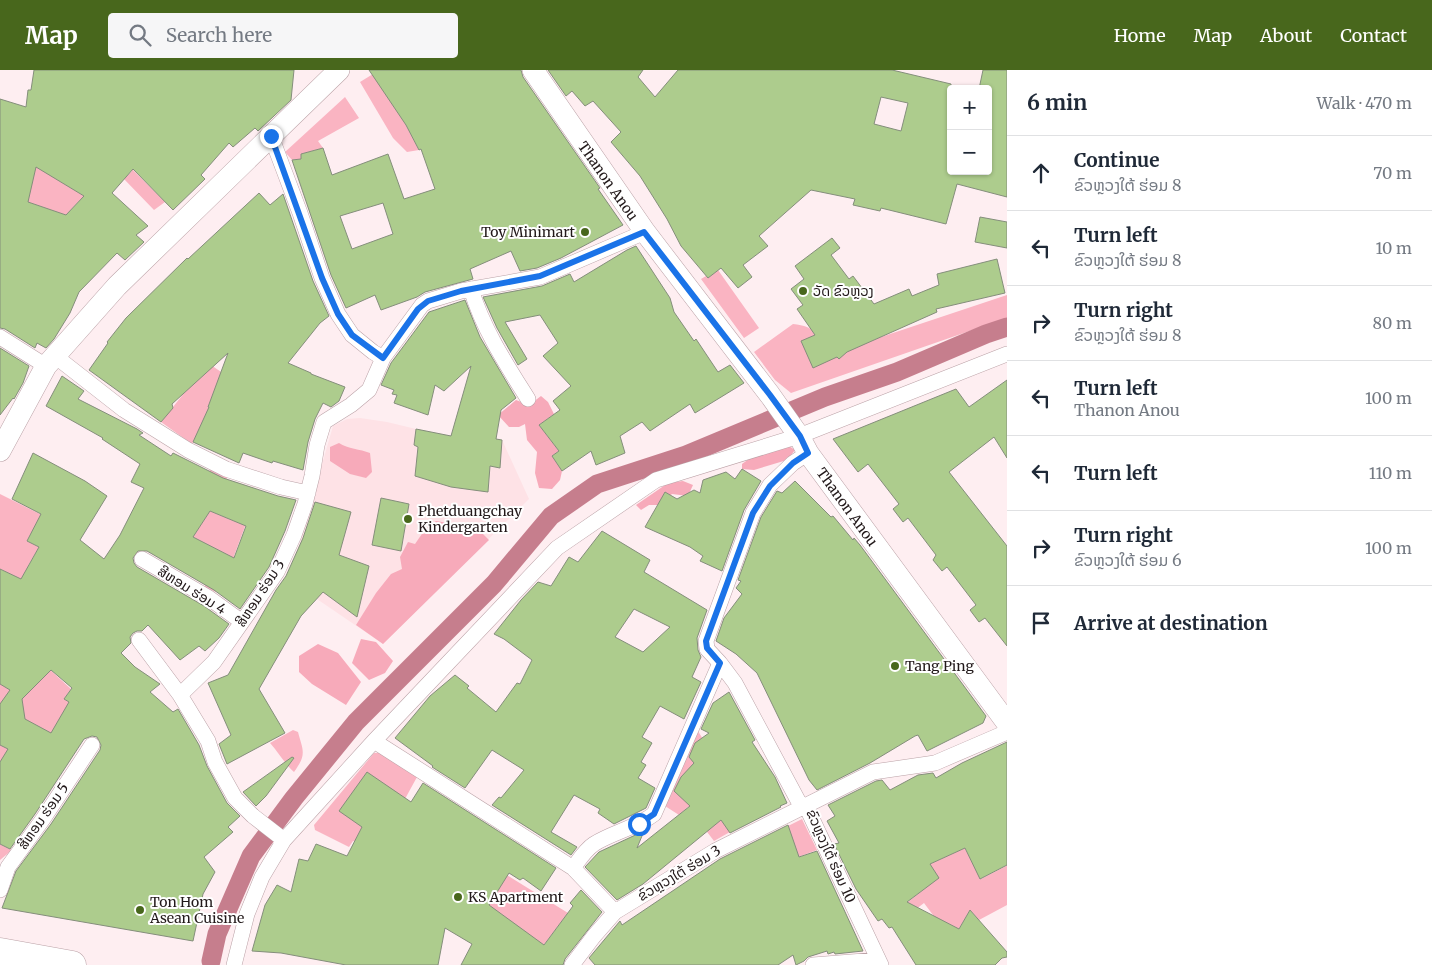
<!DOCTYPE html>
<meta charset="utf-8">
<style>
body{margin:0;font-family:Merriweather,"Noto Sans Lao",serif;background:#f6f6f7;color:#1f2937}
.controls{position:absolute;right:15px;top:15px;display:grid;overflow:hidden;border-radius:5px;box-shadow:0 1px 4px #0004}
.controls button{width:45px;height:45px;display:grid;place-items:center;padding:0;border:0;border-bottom:1px solid #e0e1e3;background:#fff;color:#1f2937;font:25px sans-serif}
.stop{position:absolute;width:15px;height:15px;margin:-11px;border:4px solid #1a73e8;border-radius:50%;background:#fff}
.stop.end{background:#1a73e8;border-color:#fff;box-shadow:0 1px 5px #0008}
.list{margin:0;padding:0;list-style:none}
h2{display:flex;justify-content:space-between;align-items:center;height:65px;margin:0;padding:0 20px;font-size:21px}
h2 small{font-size:16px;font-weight:400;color:#747a83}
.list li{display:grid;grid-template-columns:32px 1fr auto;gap:15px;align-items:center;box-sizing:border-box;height:75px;padding:0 20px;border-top:1px solid #e0e1e3}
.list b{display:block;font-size:19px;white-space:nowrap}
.list p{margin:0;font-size:16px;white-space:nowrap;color:#747a83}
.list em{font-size:16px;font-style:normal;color:#747a83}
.icon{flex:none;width:28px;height:28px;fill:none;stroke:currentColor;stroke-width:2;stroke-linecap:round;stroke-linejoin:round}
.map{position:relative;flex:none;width:1007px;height:895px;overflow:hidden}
header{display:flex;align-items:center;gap:30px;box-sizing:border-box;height:70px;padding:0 25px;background:#48671c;color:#fff}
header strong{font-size:24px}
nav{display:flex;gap:28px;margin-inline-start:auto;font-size:18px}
.search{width:350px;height:45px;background:#f6f6f7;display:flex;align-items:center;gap:12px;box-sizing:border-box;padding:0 18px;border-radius:5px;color:#747a83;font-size:19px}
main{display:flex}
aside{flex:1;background:#fff}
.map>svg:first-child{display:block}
.built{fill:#fee2e6}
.green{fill:#fab4c2}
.forest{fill:#f7aaba}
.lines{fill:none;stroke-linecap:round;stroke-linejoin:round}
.canal{stroke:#c67e8d;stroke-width:19}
.building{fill:#adcc8d;stroke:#848e7b;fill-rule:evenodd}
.street-casing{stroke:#bba2a7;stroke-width:16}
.secondary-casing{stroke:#bba2a7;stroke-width:22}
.highway-casing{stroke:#bba2a7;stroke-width:29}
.street{stroke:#fff;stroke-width:15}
.secondary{stroke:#fff;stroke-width:21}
.highway{stroke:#fff;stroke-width:28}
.route{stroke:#1a73e8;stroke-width:6}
.poi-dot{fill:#48671c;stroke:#fff;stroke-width:2}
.labels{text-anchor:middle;stroke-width:4;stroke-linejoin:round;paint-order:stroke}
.street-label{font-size:14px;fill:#22191a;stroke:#fff}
.poi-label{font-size:14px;fill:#22191a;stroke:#fff;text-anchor:start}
</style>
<header>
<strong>Map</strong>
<div class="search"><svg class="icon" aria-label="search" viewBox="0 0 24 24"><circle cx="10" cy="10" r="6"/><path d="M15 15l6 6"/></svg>Search here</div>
<nav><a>Home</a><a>Map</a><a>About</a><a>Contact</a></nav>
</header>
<main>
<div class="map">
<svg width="1007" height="895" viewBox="0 0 1007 895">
<rect width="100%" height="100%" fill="#feeef1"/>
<path class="built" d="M360,348L387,352L416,359L470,369L502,370L529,429L383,574L289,510L333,356L347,349Z"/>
<path class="green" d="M373,4L406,55L419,80L407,82L393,68L360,12Z
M345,27L359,48L318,71L323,78L301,84V89L292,90L285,82Z
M15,72L67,88L56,109L86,127L87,135L81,129L66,145L30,133L20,155Z
M150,81L133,100L165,132L154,140L124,109L132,101L129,96Z
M718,200L759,258L744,268L701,209L706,206L708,208Z
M1007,225V248L791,323L775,310L754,282L793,254C816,256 819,266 830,284Z
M208,293L227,306L208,337L211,338L192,374L161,352Z
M212,398L228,406L210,441L234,451L253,415L241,448L247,451L234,486L237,487L216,522L204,517L224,483L193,467L210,441L208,402Z
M0,424L60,454L35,456L27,471L39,477L28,496L52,508L44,521L0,499Z
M45,595L71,619L64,629L81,640L77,655L0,692V614Z
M696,658L753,749L714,771L688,737L679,745L665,736Z
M293,660L298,662C303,681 307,684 294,702C285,694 279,683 270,673Z
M374,683H380L417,707L376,782L353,771L349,777L315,760L314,755Z
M802,749L817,780L782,793L788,756Z
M454,772L568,843L530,893L488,836Z
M0,774L12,780L0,790Z
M965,778L981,809L1006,796L1007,788V835L979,850L970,840L943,886L933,845L924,833L911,843L904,835L928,816L930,794Z"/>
<path class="forest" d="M541,326L548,332L554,344L539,355L559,381L552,386L562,401L560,410L552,419L539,418L535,403L537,382L527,370L525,354L519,357H509L498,345L516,330L529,335Z
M339,373C348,379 360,379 370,383L372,402L366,408L350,404L330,391V377Z
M789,376L795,380L787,390L754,400L742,399V394L753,386Z
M683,411L693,415L688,426L672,424L658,435H649L641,440L636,435L668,413Z
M436,451L477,458L489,470L383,574L356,555L376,523L391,504L402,499L400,487L408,472L415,474L426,458Z
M361,569L376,572L393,591L385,603L369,610L352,593Z
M318,574L338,583L361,612L346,635L312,614L299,602V586Z"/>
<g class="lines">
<path class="canal" d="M211,891L217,864L251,786L294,728L356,652L494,514L551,446L597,414L686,385L825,327L897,302L986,264L1007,257"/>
</g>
<path class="building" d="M34,0H294L291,30L258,61L255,58L233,77L229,73L201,105L205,109L173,140L133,99L112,123L148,156L136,165L144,172L125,190L117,183L79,222L70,243L54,269L46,278L37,273L35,278L5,259L0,258V29L26,37L28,20H31ZM36,97L84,126L66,145L28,132Z
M369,0H521L523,7L600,118L598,119L623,155L561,188L537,198L520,201L511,181L470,199L473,209L425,222L417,227L381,240L375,225L346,238L331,205L292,90L301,89V84L323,78L332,105L388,84L404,129L435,119L421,79L419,80L406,55ZM383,133L393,164L352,179L340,146Z
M548,0H643L638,7L655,27L678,0H892L951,14V101H988V19H979L983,0H1007V127L957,114L946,154L881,138L880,141L853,135L855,129L811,120L759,166L768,176L743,195L752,207L738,218L721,198L708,208L681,176L667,149L640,106L611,72L621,62L593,31L585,36L572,21L566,26ZM881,27L908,33L901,61L874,54Z
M259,123L270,135L283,124L313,211L329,246L320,253L288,293L311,303V304L345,317L339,331L331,337L323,333L315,349L308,372L303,400L273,391L272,393L243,383L239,393L193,372L209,337H208L228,283L172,334L173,338L161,352L89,300L108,273L107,272L126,248L187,188L188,189Z
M980,147L1007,152V178L975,172Z
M832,168L840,178L831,185L849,209L853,206L874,234L909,219L912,226L939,215L937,204L997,189L1005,223L936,239L937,242L847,282L839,289L837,287L813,298L801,271L815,265L797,239L803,235L791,219L804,209L795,196Z
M636,176L670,228L674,242L694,271L696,269L718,302L730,295L744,313L695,343L690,334L650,361L642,352L620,366L625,383L596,395L591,381L562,401L552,386L559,381L539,355L560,340L553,331L571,316L543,286L558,273L540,245L505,252L527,289L518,295L497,258L483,227L542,216L570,204L574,212L627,180Z
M465,230L480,267L516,328L501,340L496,369L502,370L500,398L490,396L488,422L451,417L415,406L418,377L414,375L416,359L451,366L471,296L444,321L435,315L428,345L394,333L397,325L392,324L394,320L381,315L391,293L429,242Z
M0,278L29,296L23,313L14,329L13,328L0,345Z
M62,306L84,321L78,329L137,359L143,363L139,365L171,386L173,383L223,408L278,426L296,430L285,461L269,497L240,539L214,520L147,481H138L133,488L134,493L137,497L204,536L229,554L219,568L205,581L199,576L180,590L148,555L142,561H137L133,563L130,567L131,573L121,583L135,597L160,614L150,622L173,642L178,639L199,675L207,696L227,733L240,746L228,757L233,762L204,787L215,802L203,824L193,871L2,838L16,801L51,754L100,680L101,675L97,667L92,666L84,669L35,744L10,779L0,774V692L8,679L0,675V634L10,620L0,614V499L21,509L39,477L27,471L41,444L12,429L33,383L85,411L107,426L80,470L104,489L120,465L144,418L131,412L140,394L102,369L103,368L46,336ZM210,441L246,456L234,488L193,467ZM51,600L72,618L64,629L69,632L51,663L25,649L22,629Z
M1007,310V388L994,367L949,402L1007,476V576L985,548L979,552L970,540L976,535L947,497L942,501L933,490L936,485L908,448L903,452L893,439L899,434L868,394L858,402L833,369L956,319L969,337Z
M742,399L761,411L744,440L722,501L700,491L703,486L690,477L645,457L665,422L677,429L694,420L700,423L703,410L726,402L735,409Z
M795,411L831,447L833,446L853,470L854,468L860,475L986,646L983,653L927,681L918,665L915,666L870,693L817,720L809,710L757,603L736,584L716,571L724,548L742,524L736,518L741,511L738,510L761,447L777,421L782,423Z
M381,428L409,434L401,481L372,475Z
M315,432L351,442L339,485L369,496L357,547L323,522L301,546L259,619L285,663L227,694L219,674L231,665L208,613L228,605L276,520L286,506L303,468Z
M602,461L650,490L644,502L707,540L697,568L698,580L701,587L692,607L701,612L684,649L660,636L642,667L652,673L641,692L646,695L638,708L655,718L646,738L614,754L598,743L600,739L574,725L551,762L577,777L571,785L492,735L499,727L501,728L524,700L492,680L465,718L432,697L433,696L395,668L430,626L455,605L469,616L467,618L496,642L517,613L520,614L532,590L504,569L494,564L521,530L538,512L551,516L569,487L578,492ZM634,539L670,557L643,582L615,567Z
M729,622L755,670L752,672L775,707L787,733L780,736L781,737L730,763L721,750L643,814L617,830L585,797L599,782L644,761L637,778L690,736L674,721L681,707L694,693L689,687L695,673L709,663L701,659L713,633Z
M1007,672V795L980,809L965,778L930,794L939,808L907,832L959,859L970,840L1007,882V887L1002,888L995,895H916L892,857L889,858L882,849L878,851L856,819L834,774L839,773L827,751L835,746L828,735L876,711L882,710L890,720L918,705L933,703L936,708L962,693Z
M292,687L294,688L266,726L256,736L243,722Z
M367,702L411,732L423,713L556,798L541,821L523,808L520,810L509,803L489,835L544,875L573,836L570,833L581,820L602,842L565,889L563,895H461L472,874L445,858L438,895H346L281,883L252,881L265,835L277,815L291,822L299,789L308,791L316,774L347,786L362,757L339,741Z
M788,755L799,787L817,781L863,881L835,884L834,882L828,884L827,881L808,887L804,891L796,895L793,885L778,895H595L589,888L620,851L622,855L720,789Z"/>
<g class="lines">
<defs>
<path id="street" d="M271,66L300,143L322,208L338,244L352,265L373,282L383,288
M471,219C483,259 506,294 528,329
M0,267L46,296
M55,286L124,340L188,380L226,399L281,417L308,423
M142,489L209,528L242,552
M139,570L180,625L208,671L215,692L235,728L253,746L284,770
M720,593L735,613L802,738
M180,625L214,592L277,502L294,465L305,434L312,406L317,375L324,352L351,335L369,320L383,288L422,235L428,231L461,221L540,207L645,162
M374,671L573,798L615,842
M806,736L881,895
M573,798C579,790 585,780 594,774C613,762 636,758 654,744L720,593L707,579L706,571L753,443L770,415L793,393L808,383
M0,820L8,797L43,749L92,675
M234,895L247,844L262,807L284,770L374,671L557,478L656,410L799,366L1007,284
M572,895L594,866L615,842L715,781L873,702L935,693L1007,662
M813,895L877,890"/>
<path id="secondary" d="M533,0L645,162L770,325L799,366L808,383L1007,653
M0,381L46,296L117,216L339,0"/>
<path id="highway" d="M0,882L72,895"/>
</defs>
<use href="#street" class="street-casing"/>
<use href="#secondary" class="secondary-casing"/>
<use href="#highway" class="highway-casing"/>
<use href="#street" class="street"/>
<use href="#secondary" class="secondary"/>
<use href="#highway" class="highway"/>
</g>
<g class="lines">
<path class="route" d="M271,66L322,208L338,244L352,265L383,288L418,239L428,231L461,221L540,206L644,162L770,325L800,366L808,383L793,393L770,416L753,443L706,571L707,578L720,593L654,744L639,754"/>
</g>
<g class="poi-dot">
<circle cx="585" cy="162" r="5"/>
<circle cx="803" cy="221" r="5"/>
<circle cx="408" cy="449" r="5"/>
<circle cx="895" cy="596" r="5"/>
<circle cx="458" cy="827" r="5"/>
<circle cx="140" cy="840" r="5"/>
</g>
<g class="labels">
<g class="street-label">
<text transform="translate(608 111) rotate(55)" y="5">Thanon Anou</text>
<text transform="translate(847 437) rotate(54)" y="5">Thanon Anou</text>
<text transform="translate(192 520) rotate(32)" y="5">ສີຫອມ ຮ່ອມ 4</text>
<text transform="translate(260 523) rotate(-57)" y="5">ສີຫອມ ຮ່ອມ 3</text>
<text transform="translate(43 746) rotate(-55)" y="5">ສີຫອມ ຮ່ອມ 5</text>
<text transform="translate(831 786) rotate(66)" y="5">ຂົວຫຼວງໃຕ້ ຮ່ອມ 10</text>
<text transform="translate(679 803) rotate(-31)" y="5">ຂົວຫຼວງໃຕ້ ຮ່ອມ 3</text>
</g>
<g class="poi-label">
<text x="575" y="167" text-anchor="end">Toy Minimart</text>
<text x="813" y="226">ວັດ ຂົວຫຼວງ</text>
<text x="418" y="446">Phetduangchay<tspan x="418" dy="16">Kindergarten</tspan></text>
<text x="905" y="601">Tang Ping</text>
<text x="468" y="832">KS Apartment</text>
<text x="150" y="837">Ton Hom<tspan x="150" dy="16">Asean Cuisine</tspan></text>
</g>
</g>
</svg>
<div class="controls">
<button>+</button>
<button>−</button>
</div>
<div class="stop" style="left:639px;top:754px"></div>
<div class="stop end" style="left:271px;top:66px"></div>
</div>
<aside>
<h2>6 min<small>Walk · 470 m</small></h2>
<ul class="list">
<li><svg class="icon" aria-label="ahead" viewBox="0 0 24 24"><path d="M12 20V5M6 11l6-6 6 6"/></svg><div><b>Continue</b><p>ຂົວຫຼວງໃຕ້ ຮ່ອມ 8</p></div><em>70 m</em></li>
<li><svg class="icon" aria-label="left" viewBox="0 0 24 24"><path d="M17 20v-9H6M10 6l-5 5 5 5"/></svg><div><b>Turn left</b><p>ຂົວຫຼວງໃຕ້ ຮ່ອມ 8</p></div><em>10 m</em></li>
<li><svg class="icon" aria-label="right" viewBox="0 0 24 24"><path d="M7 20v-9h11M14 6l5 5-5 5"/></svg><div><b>Turn right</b><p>ຂົວຫຼວງໃຕ້ ຮ່ອມ 8</p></div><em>80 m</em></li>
<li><svg class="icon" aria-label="left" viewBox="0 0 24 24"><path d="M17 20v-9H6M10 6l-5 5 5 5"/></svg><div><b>Turn left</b><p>Thanon Anou</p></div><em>100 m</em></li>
<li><svg class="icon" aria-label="left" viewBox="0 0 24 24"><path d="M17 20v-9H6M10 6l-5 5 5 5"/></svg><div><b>Turn left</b></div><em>110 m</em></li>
<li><svg class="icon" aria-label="right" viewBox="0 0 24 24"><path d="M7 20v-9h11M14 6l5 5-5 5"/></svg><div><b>Turn right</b><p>ຂົວຫຼວງໃຕ້ ຮ່ອມ 6</p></div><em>100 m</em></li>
<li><svg class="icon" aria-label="arrive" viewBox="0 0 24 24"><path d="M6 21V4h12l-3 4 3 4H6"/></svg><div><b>Arrive at destination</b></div></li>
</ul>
</aside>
</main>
